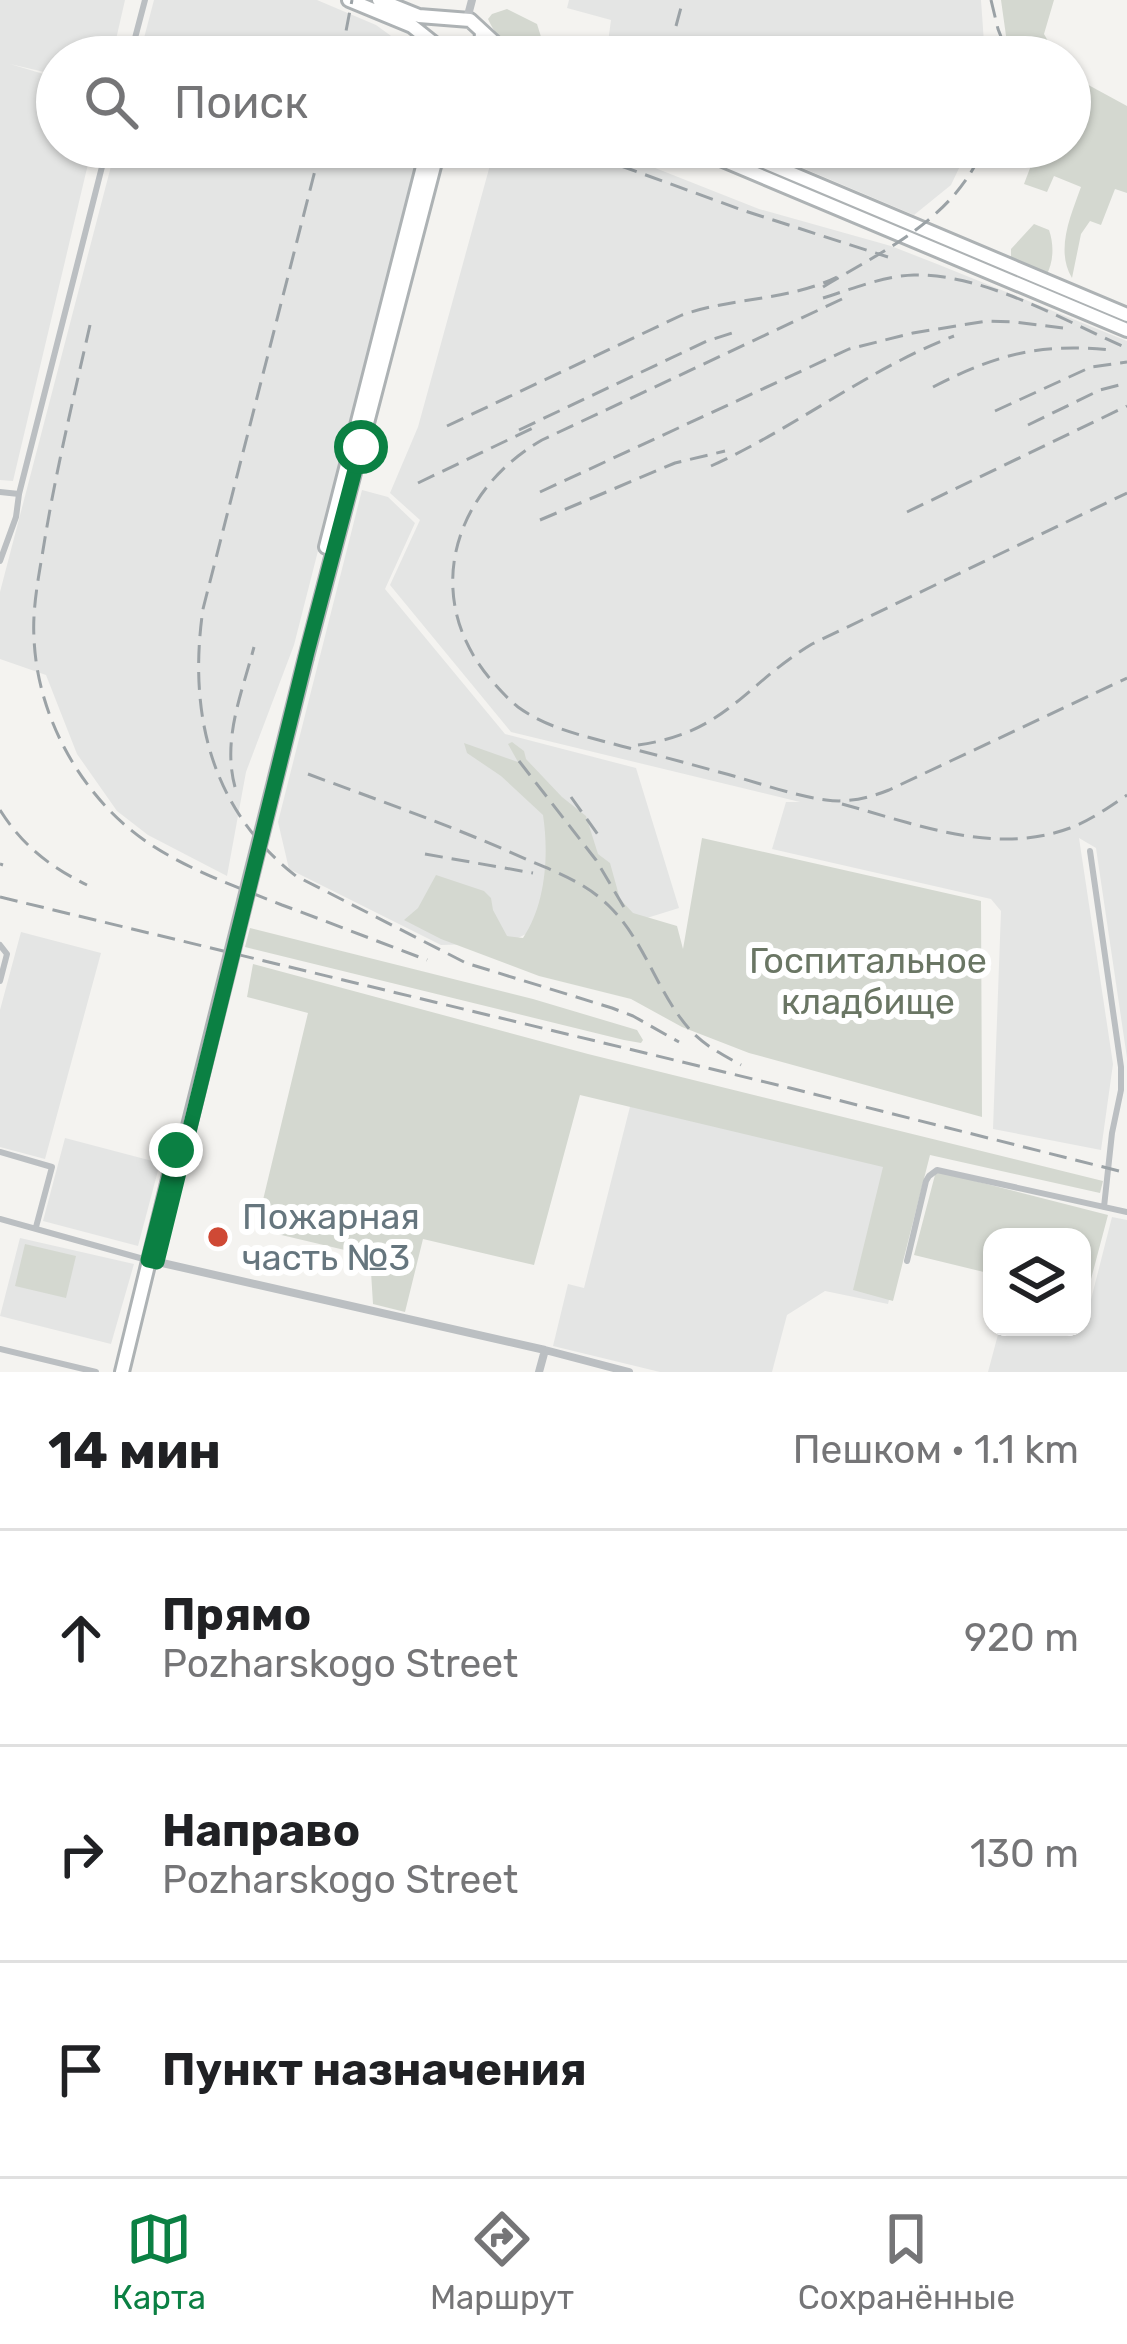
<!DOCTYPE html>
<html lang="ru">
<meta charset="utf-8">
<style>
body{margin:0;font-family:Rubik,sans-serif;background:#f6f6f6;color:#202124}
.controls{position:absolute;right:36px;bottom:36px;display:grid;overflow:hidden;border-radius:24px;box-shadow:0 3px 9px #0004}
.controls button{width:108px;height:108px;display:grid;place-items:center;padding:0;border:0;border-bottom:3px solid #e0e0e0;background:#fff;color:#202124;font:60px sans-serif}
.stop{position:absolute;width:36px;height:36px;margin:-27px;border:9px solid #0b8043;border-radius:50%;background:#fff}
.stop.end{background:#0b8043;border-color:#fff;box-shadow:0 3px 12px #0008}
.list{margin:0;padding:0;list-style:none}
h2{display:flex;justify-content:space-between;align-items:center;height:156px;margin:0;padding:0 48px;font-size:51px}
h2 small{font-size:39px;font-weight:400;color:#757577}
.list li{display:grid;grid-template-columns:78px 1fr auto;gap:36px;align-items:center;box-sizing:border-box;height:216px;padding:0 48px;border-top:3px solid #e0e0e0}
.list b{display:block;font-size:45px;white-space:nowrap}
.list p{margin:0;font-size:39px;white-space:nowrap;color:#757577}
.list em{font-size:39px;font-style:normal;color:#757577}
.icon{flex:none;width:66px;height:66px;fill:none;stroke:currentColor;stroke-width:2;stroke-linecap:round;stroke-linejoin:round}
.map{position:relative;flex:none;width:1127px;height:1372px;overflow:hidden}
.search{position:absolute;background:#fff;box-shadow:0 3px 9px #0004;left:36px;right:36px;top:36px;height:132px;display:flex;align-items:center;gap:30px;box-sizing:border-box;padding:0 42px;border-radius:66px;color:#757577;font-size:45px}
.sheet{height:804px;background:#fff}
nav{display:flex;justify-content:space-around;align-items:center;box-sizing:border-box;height:168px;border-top:3px solid #e0e0e0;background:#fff;font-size:33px;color:#757577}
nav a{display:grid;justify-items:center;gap:6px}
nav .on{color:#0b8043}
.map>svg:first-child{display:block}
.built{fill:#e4e5e4}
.green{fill:#d4d8d0}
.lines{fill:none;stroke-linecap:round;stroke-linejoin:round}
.primary-casing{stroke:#adb2b4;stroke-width:18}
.minor{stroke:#bbbfc2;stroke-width:6}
.tertiary{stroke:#bbbfc2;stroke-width:8}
.primary{stroke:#fff;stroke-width:12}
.rail{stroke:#9ba2a6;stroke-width:3;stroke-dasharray:18 9;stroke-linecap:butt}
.primary-bridge-casing{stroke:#adb2b4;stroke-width:18;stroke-linecap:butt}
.primary-bridge{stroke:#fff;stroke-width:12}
.route{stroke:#0b8043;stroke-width:15}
.poi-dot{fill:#cf4935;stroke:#fff;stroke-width:4.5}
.labels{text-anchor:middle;stroke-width:12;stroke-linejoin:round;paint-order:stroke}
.park-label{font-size:36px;fill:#6a7664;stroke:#fff}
.poi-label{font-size:36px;fill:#66767e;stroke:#fff;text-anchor:start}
</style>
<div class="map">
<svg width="1127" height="1372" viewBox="0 0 1127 1372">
<rect width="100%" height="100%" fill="#f4f3f0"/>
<path class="built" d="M0,0H125L112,57H57V75L10,64L57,78V147H92L13,481L0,480Z
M154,0H317L376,25L420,57H139Z
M569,0H981L985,57H606L611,20L567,8Z
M116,147H421L294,645L246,772L227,876L148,835L117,811L77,754L46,675L0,659V592Z
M495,147H602L759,209L891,246L937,264L1127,341V1058L1096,848L1079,838L1113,1064L1101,1150L993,1129L1001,911L991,899L772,849L786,802H800L511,732L390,585L420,520L390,493L418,427Z
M753,147H969L951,185L914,215Z
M362,490L388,497L415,523L385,589L505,734L636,768L679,908L634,922L528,933L508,943L441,945L289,869L278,822Z
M21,932L101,953L45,1159L0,1147V1010Z
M634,1091L925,1157L888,1304L825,1291L787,1315L772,1372H660L553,1346L568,1284L584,1288Z
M65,1138L160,1163L138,1246L43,1221Z
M1112,1217L1127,1220V1372H988L1000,1327H1066L1083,1331Z
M20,1238L134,1264L111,1344L0,1316Z"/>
<path class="green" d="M1001,0H1054L1044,34L1057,57H1009Z
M507,9L537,24L542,40L540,57C515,57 498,41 488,19L492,14Z
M1070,75L1127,106V193L1115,189L1101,225L1090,221L1081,234L1072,278C1055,250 1071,215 1081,187L1054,176L1047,192L1024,184L1038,147H1070Z
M1034,224L1049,230C1054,244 1054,262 1046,276L1011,261V249Z
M512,742L524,751L526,759L562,797L586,816L598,854L610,863L620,899L633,913L677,926L683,949L702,838L981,901L982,1117L749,1053L682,1027L631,999L539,976L441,939L404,920L418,908L436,875L484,891L491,898L493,910L507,936L523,938C546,904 549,854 543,815L501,776L467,753L464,743L518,762L508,744Z
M250,928L533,999L637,1030L643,1040L641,1043L624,1040L245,947Z
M253,964L588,1054L1103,1181L1100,1193L930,1155L893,1301L853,1290L883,1167L580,1095L534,1265L423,1239L405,1312L373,1304L370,1256L256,1229L308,1013L247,997Z
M936,1171L1108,1215L1086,1298L1082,1297V1237H992V1274L914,1255Z
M25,1244L76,1256L66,1298L15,1286Z"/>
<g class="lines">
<defs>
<path id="primary" d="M349,0L412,26L451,57
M379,0L419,16L470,20L496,44L521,57
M474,57L481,49L482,32
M692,147L1127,330
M729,147L1127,315
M326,547L428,147
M306,657L439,147
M122,1372L176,1150"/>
</defs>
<use href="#primary" class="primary-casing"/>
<path class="minor" d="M130,57L145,0
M0,492L19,494
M0,561L16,517L19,494L107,147
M1090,851L1121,1067V1090L1112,1133L1104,1207
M0,945L7,954L0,981
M0,1152L52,1167L36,1227
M0,1219L147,1260
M907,1261L926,1181L929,1176L937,1170L1127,1212
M0,1349L96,1372"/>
<path class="tertiary" d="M467,19L472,0
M149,1260L545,1350L629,1372
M539,1372L545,1350"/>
<use href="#primary" class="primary"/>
<path class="rail" d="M991,0L998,29L1009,57
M676,26L683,0
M341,57L352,0
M321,147L203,609C188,712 210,809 296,876L466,963L612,1008L633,1016L679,1042
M569,147L742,210L888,257
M823,287C886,249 954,219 984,147
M823,298C852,289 883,276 914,275C986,274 1062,320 1127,348
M842,299L542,440C453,491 420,598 492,681C500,690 508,699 518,707C548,729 585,736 621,746C653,754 686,763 719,772C754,781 790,795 826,800C848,803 869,798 889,790L1127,678
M90,325C74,396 57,466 45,538C40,570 32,606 34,638C37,718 83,800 150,844C191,871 237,887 282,905C331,923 379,942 427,960
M933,387C997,354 1040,343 1112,350
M995,411L1091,367L1127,362
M1028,425L1100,390L1127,383
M447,426L682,315C733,297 788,301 837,277
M519,430L707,341L732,333
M711,466C795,428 868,369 954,336
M418,483L537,426
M540,492L849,349L913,333L987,321L1015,322L1063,328
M907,512L1127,406
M540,520L675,463L725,451
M638,745C726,733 744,685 812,644L1127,493
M519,761L596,860L628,914
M308,774C383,802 458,828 530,861C559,873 587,884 609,906C647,943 658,998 695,1035C709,1048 725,1056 741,1065
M235,787C222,739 242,693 254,647
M571,797L599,836
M842,804C916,824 995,856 1070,828C1091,820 1109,807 1127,795
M0,810C22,845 50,867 87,885
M425,854L533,873
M0,864L3,865
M0,897L790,1088L1127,1173"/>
<defs>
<path id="primary-bridge" d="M182,1154L306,657"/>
</defs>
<use href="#primary-bridge" class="primary-bridge-casing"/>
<use href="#primary-bridge" class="primary-bridge"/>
</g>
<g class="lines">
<path class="route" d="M176,1150L148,1260L157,1262L307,652L361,447"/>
</g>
<circle class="poi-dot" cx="218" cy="1237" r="12"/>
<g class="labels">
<g class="park-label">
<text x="868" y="973">Госпитальное<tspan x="868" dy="41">кладбище</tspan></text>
</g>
<g class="poi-label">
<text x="242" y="1229">Пожарная<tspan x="242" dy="41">часть №3</tspan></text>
</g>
</g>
</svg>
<div class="controls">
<button><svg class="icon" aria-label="layers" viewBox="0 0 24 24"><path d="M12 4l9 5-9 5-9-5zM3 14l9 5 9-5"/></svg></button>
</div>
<div class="stop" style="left:361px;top:447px"></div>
<div class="stop end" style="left:176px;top:1150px"></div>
<div class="search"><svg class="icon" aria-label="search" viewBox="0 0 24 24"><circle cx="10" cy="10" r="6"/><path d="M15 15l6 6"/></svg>Поиск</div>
</div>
<section class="sheet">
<h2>14 мин<small>Пешком · 1.1 km</small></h2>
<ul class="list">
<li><svg class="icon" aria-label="ahead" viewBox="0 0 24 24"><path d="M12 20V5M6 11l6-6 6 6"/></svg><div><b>Прямо</b><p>Pozharskogo Street</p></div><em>920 m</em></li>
<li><svg class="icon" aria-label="right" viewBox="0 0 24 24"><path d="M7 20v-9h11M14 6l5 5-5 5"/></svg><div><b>Направо</b><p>Pozharskogo Street</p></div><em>130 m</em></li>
<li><svg class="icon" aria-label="arrive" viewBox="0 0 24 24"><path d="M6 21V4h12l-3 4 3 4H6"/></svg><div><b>Пункт назначения</b></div></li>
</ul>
</section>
<nav>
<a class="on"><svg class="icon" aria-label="map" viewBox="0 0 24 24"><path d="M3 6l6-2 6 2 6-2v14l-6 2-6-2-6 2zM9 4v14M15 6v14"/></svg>Карта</a>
<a><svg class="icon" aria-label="directions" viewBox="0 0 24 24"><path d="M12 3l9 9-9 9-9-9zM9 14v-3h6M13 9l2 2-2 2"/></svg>Маршрут</a>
<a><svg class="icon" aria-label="saved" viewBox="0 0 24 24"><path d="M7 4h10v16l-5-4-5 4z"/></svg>Сохранённые</a>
</nav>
